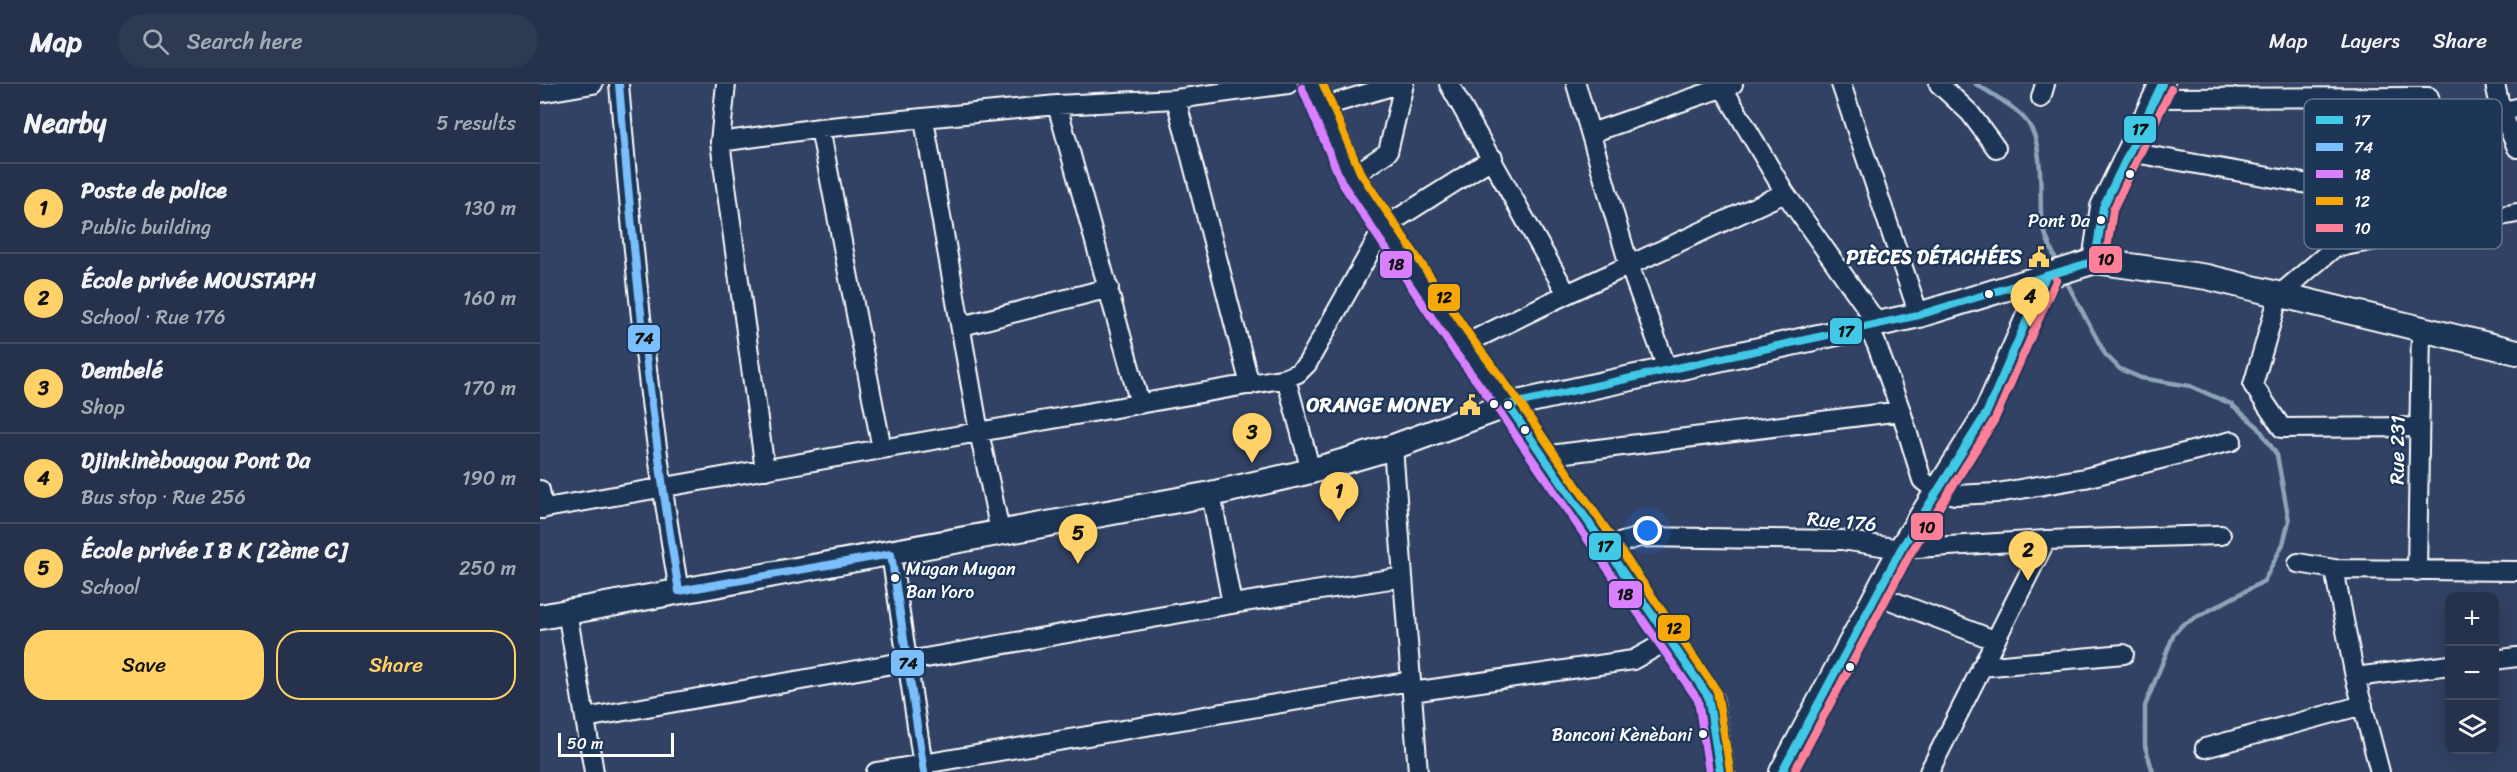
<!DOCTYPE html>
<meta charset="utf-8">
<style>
body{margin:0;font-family:Sriracha,sans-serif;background:#2e3a52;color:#f1f3f6}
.controls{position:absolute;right:18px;bottom:18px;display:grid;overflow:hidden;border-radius:12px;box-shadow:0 6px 24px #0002}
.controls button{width:54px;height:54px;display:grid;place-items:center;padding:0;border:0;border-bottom:2px solid #424d63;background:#26324b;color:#f1f3f6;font:30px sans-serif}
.scale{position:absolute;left:18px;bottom:15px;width:116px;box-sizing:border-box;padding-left:6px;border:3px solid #fff;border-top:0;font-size:16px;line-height:21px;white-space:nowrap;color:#fff;-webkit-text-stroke:4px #1d3557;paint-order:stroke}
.you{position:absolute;left:1108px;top:447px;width:21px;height:21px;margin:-15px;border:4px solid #fff;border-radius:50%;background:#1a73e8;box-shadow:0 0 0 9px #1a73e833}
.badge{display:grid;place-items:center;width:39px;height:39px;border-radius:50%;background:#ffd166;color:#111;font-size:20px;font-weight:700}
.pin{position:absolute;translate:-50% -50px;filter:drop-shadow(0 2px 3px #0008)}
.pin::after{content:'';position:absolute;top:32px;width:21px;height:18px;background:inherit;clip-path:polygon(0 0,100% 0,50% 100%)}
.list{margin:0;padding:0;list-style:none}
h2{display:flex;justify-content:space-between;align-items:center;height:78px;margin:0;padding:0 24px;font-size:26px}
h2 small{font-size:20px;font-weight:400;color:#a4aab5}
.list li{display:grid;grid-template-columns:39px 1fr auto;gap:18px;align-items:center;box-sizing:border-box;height:90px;padding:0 24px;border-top:2px solid #424d63}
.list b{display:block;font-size:22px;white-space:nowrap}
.list p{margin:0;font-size:20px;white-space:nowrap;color:#a4aab5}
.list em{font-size:20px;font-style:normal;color:#a4aab5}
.actions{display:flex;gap:12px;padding:18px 24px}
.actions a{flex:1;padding:14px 0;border:2px solid #ffd166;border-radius:24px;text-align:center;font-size:21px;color:#ffd166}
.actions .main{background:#ffd166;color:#111}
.icon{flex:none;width:33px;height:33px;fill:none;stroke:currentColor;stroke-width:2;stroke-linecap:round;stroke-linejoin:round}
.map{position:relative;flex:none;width:1977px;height:688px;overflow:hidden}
header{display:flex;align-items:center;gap:36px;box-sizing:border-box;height:84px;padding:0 30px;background:#26324b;border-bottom:2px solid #424d63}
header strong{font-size:28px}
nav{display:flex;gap:33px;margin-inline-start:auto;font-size:21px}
.search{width:420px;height:54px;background:#2e3a52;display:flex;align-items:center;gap:15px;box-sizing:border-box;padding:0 21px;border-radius:33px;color:#a4aab5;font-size:22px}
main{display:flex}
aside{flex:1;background:#26324b}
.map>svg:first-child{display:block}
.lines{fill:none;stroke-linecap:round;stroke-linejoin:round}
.stream{stroke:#8ca4b8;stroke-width:4.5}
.minor-casing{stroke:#fff;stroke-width:22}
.tertiary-casing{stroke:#fff;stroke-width:28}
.secondary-casing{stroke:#fff;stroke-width:32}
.minor{stroke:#1d3557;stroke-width:18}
.tertiary{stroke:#1d3557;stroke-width:24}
.secondary{stroke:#1d3557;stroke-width:27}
.bus-1-casing{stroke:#1d3557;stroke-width:12}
.bus-2-casing{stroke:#1d3557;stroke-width:12}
.bus-3-casing{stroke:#1d3557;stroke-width:12}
.bus-4-casing{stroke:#1d3557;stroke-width:12}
.bus-5-casing{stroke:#1d3557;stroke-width:12}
.bus-1{stroke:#40c8e6;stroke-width:8}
.bus-2{stroke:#7abffc;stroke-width:8}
.bus-3{stroke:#d880ff;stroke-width:8}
.bus-4{stroke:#f7a806;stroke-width:8}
.bus-5{stroke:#ff8098;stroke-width:8}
.bus-dot{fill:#fff;stroke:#1d3557;stroke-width:2}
.labels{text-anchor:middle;stroke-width:4.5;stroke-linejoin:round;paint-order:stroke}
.bus-label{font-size:18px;fill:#fff;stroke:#1d3557;text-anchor:end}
.poi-label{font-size:20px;font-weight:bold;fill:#fff;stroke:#1d3557;text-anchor:end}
.street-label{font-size:20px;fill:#fff;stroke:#1d3557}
.key{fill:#1d3557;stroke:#617289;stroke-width:1.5}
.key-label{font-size:16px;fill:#fff}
.line-badge{stroke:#1d3557;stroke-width:2}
.pale-badge-label{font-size:16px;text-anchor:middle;font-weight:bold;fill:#111}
</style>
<header>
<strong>Map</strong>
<div class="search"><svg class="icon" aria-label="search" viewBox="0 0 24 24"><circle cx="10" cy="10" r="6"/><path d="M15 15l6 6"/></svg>Search here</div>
<nav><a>Map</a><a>Layers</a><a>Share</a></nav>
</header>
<main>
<aside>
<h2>Nearby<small>5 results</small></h2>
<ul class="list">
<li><span class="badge">1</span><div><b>Poste de police</b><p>Public building</p></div><em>130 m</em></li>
<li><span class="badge">2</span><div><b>École privée MOUSTAPH</b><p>School · Rue 176</p></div><em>160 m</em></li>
<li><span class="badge">3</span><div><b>Dembelé</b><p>Shop</p></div><em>170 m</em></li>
<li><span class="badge">4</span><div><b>Djinkinèbougou Pont Da</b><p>Bus stop · Rue 256</p></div><em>190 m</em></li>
<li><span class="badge">5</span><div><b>École privée I B K [2ème C]</b><p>School</p></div><em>250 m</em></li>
</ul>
<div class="actions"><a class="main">Save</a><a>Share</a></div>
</aside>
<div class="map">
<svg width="1977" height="688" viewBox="0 0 1977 688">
<rect width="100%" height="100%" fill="#324264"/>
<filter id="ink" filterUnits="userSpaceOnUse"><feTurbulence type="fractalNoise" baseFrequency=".0167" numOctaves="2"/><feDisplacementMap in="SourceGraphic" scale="12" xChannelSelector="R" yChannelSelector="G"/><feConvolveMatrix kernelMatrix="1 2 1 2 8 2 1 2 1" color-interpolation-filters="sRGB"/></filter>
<g filter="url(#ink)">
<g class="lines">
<path class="stream" d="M1436,0C1453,11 1475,22 1488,39C1503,59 1500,105 1501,130C1503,149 1511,165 1519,182
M1525,195L1565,270L1580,285L1601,294L1650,302L1691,320L1718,343L1737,371L1749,437L1743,460L1724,497L1642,541L1634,550L1605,622V662L1613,688"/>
<defs>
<path id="minor" d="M79,0C93,170 110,339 139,507
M186,0L180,58L225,386
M909,0L1027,210
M1036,0L1089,181L1128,287
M1301,0L1379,231
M1399,0L1430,29L1456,64
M1955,0L1961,27L1977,64
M1183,4L1245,109L1338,240
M0,9L53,0
M1501,14L1505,0
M1614,14L1889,13
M636,15L710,301
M517,21L600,320
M782,23L859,0
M384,36L439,348L460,447
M280,44L342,365
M1051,49L1193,0
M180,58L280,44L517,21L636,15L748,0
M1589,68L1819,109
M811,93L848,68L864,0
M1794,164L1844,54L1977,24
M422,242L569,204
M1327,243L1336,259L1361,327L1382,396L1396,407L1415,411L1457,409L1545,394L1692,357
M923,261L1027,210L1245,109
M746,294L771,387
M1879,343L1742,344L1713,301L1739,211L1794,164L1977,129
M853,363L878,688
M1002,372L1361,327
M0,406L3,425
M671,410L692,520
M0,425L746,294L758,289L767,280L844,143L953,74
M1065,463L1100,453L1302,456L1361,465L1506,456L1681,451
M351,470L384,688
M1758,479L1794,485L1977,487
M1794,485L1815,593L1840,688
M1877,487L1881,245
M1337,511L1454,556
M27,527L54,688
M1954,576L1977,573
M1441,583L1584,570
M1815,593L1910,581
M872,608L1093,576L1129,556
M45,634L692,520L863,493
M1665,664L1823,621
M336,688L871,597
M1389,688L1506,456"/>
<path id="tertiary" d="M1555,177L1563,123L1622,0
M0,533L671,410L771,387L853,363L968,321L1379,231L1555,177L1667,193L1977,268
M1242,688L1361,465L1446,330L1506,192"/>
<path id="secondary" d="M772,0L811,93L923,261L968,321L1168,612L1180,688"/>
</defs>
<use href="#minor" class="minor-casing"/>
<use href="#tertiary" class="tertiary-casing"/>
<use href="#secondary" class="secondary-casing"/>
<use href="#minor" class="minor"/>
<use href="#tertiary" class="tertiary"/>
<use href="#secondary" class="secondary"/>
<defs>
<path id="bus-1" d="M1555,177L1563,123L1622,0
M1180,688L1168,612L968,321L1379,231L1555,177
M1242,688L1361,465L1446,330L1506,192"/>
<path id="bus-2" d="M79,0C93,170 111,339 139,507
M351,470L384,688
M139,507L351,470"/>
<path id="bus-3" d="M762,4L802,99L914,267L959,327L1158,616L1169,688"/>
<path id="bus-4" d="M783,0L820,88L932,255L977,315L1177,607L1190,686"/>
<path id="bus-5" d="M1565,179L1573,126L1631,5
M1254,688L1370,470L1455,335L1516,196"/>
</defs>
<use href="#bus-1" class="bus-1-casing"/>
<use href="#bus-2" class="bus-2-casing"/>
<use href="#bus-3" class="bus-3-casing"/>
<use href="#bus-4" class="bus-4-casing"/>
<use href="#bus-5" class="bus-5-casing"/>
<use href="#bus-1" class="bus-1"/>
<use href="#bus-2" class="bus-2"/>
<use href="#bus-3" class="bus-3"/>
<use href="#bus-4" class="bus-4"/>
<use href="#bus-5" class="bus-5"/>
</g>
</g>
<defs>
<symbol id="civic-bare" viewBox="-9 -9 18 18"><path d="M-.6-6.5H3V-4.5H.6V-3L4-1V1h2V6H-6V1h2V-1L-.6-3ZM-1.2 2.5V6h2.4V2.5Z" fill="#ffd166" stroke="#1d3557" stroke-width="2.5" paint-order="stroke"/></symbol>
</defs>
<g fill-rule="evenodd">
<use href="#civic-bare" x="1484" y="158" width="30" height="30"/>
<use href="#civic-bare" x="915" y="306" width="30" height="30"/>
</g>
<g class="bus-dot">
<circle cx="1590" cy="90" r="5"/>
<circle cx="1561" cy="136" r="5"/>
<circle cx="1449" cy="210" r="5"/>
<circle cx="954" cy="320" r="5"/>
<circle cx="968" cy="321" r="5"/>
<circle cx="985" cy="346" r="5"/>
<circle cx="355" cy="494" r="5"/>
<circle cx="1310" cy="583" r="5"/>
<circle cx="1163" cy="650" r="5"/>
</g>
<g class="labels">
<g class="bus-label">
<text x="1550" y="143">Pont Da</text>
<text x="366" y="491" text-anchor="start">Mugan Mugan<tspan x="366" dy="23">Ban Yoro</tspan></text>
<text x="1152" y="657">Banconi Kènèbani</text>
</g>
<g class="poi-label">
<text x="1482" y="180">PIÈCES DÉTACHÉES</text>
<text x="913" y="328">ORANGE MONEY</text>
</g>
<g class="street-label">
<text transform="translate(1857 366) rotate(-89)" y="7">Rue 231</text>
<text transform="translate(1302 437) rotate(5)" y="7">Rue 176</text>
</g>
</g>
<rect x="1764" y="15" width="198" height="150" rx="9" class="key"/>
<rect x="1776" y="32" width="27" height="8" fill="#40c8e6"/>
<rect x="1776" y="59" width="27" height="8" fill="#7abffc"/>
<rect x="1776" y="86" width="27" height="8" fill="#d880ff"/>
<rect x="1776" y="113" width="27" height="8" fill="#f7a806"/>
<rect x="1776" y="140" width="27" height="8" fill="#ff8098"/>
<g class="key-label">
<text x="1814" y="42">17</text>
<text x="1814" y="69">74</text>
<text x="1814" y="96">18</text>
<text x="1814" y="123">12</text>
<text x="1814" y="150">10</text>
</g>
<g class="line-badge">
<rect x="1583" y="31" width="34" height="29" rx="6" fill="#40c8e6"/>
<rect x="1548" y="161" width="35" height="29" rx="6" fill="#ff8098"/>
<rect x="839" y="166" width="34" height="29" rx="6" fill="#d880ff"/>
<rect x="887" y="199" width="34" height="29" rx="6" fill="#f7a806"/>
<rect x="1289" y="233" width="34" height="28" rx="6" fill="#40c8e6"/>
<rect x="87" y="240" width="34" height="29" rx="6" fill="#7abffc"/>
<rect x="1370" y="428" width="34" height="29" rx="6" fill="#ff8098"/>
<rect x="1048" y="448" width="34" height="29" rx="6" fill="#40c8e6"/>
<rect x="1068" y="496" width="35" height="29" rx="6" fill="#d880ff"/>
<rect x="1117" y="530" width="34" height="28" rx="6" fill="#f7a806"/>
<rect x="350" y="565" width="35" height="28" rx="6" fill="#7abffc"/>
</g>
<g class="pale-badge-label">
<text x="1600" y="51">17</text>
<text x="1566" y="181">10</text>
<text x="856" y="186">18</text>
<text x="904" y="219">12</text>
<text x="1306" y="253">17</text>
<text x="104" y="260">74</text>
<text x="1387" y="449">10</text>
<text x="1065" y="468">17</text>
<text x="1085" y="516">18</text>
<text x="1134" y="550">12</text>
<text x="368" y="585">74</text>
</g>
</svg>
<div class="controls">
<button>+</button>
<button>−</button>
<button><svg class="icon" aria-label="layers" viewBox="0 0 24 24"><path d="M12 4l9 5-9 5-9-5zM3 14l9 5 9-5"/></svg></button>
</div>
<div class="scale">50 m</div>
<div class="you"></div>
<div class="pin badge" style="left:799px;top:438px">1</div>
<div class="pin badge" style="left:1488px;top:497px">2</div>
<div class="pin badge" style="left:712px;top:379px">3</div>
<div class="pin badge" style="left:1490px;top:243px">4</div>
<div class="pin badge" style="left:538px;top:480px">5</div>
</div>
</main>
